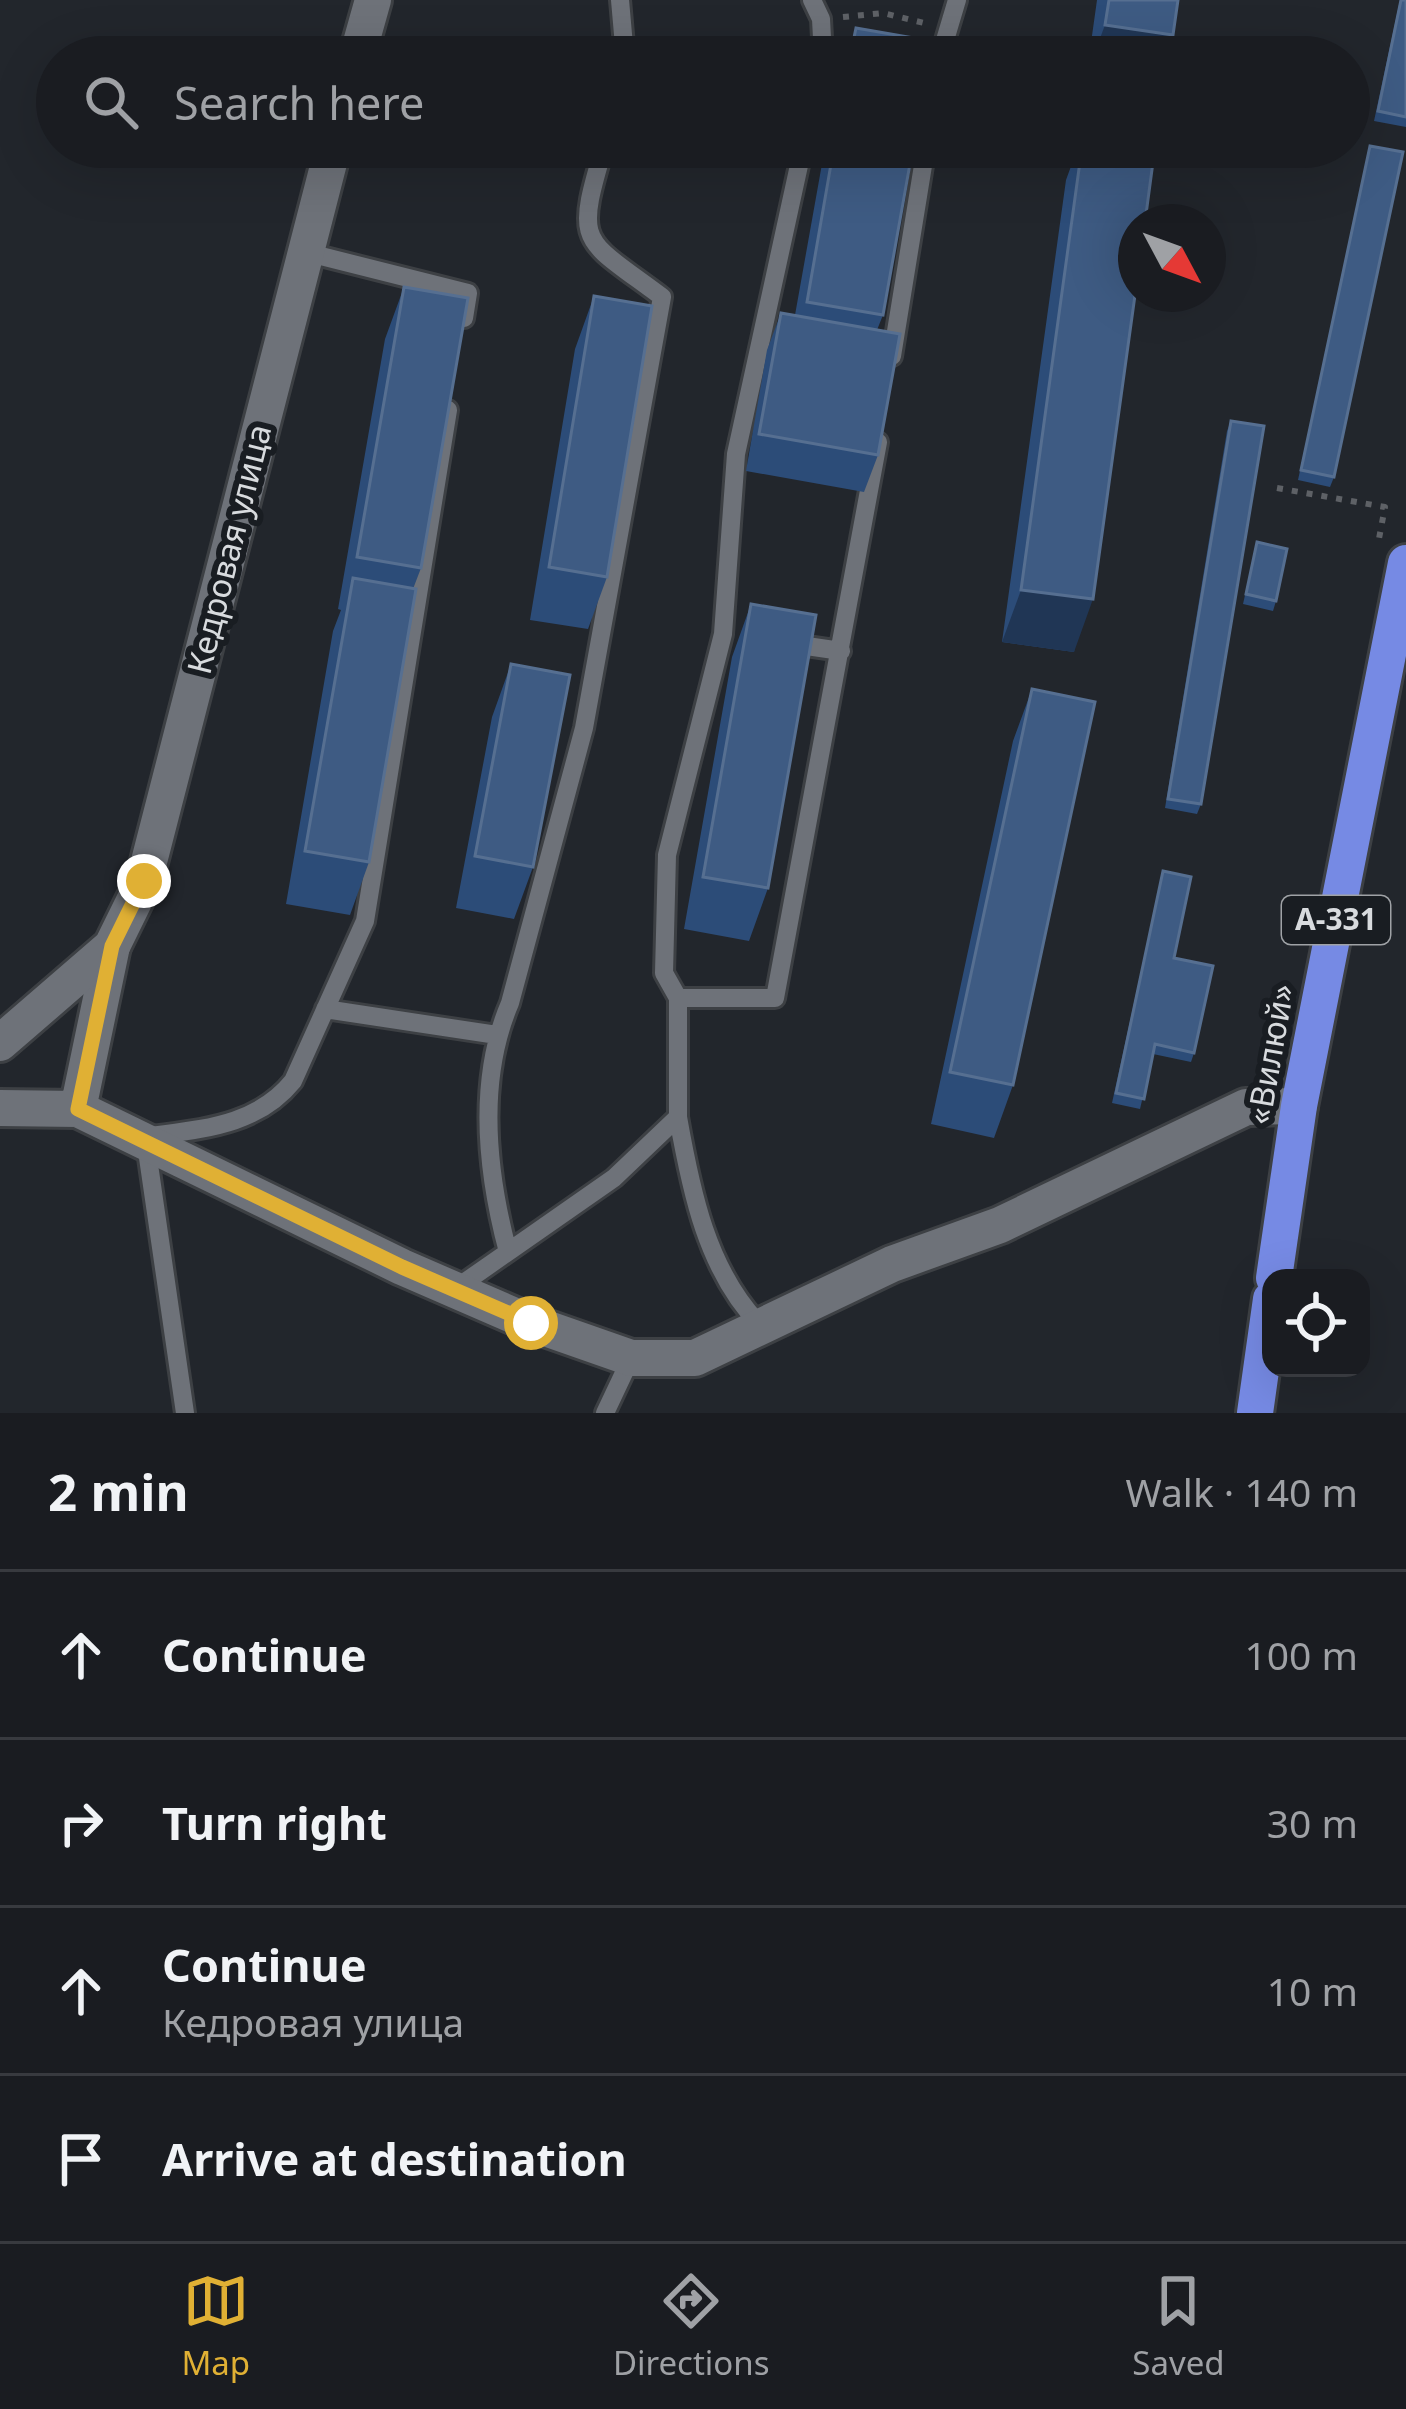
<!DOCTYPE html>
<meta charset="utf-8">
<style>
body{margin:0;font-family:"Noto Sans",sans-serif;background:#27292e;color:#f1f3f6}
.controls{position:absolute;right:36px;bottom:36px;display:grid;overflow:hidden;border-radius:24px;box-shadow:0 12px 48px #0002}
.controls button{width:108px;height:108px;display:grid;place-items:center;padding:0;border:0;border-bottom:3px solid #383a3f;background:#1a1c21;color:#f1f3f6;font:60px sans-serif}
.compass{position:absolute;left:1118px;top:204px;width:108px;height:108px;border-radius:50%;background:#1a1c21;box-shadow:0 12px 48px #0002;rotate:131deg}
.stop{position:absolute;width:36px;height:36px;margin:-27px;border:9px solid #e0b034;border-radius:50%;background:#fff}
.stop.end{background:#e0b034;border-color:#fff;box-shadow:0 3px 12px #0008}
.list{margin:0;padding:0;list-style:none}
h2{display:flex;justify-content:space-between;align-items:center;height:156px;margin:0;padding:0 48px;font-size:51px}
h2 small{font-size:39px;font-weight:400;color:#9fa1a5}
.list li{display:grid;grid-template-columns:78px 1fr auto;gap:36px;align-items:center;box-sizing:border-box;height:168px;padding:0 48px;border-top:3px solid #383a3f}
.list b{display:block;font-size:45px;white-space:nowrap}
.list p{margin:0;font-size:39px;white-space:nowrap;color:#9fa1a5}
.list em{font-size:39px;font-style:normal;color:#9fa1a5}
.icon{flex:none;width:66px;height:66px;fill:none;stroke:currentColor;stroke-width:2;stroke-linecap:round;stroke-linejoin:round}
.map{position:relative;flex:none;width:1406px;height:1413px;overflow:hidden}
.search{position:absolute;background:#1a1c21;box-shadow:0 12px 48px #0002;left:36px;right:36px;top:36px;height:132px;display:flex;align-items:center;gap:30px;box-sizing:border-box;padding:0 42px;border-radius:66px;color:#9fa1a5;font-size:45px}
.sheet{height:828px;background:#1a1c21}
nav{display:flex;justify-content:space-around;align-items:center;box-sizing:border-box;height:168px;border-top:3px solid #383a3f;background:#1a1c21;font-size:33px;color:#9fa1a5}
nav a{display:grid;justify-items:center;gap:6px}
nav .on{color:#e0b034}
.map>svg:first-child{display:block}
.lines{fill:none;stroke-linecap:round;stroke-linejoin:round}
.lane-casing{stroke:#3d4044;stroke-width:24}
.street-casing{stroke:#3d4044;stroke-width:42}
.secondary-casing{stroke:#3d4044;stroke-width:42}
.highway-casing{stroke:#3d4044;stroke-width:42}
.path{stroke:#5e6166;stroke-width:6;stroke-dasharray:6 9;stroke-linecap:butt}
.lane{stroke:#6e7279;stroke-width:18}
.street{stroke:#6e7279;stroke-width:36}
.secondary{stroke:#6e7279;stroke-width:36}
.highway{stroke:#768ae4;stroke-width:36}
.wall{fill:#2c4c78}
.shaded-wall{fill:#203655}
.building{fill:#3e5b83;stroke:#566f91;stroke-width:3}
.route{stroke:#e0b034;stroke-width:15}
.labels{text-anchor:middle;stroke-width:12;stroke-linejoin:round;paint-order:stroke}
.shield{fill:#191d22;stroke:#9fa2a6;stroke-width:3}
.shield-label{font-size:30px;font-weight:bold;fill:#d8dbde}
.street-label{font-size:33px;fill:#d8dbde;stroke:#191d22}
</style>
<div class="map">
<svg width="1406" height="1413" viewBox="0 0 1406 1413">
<rect width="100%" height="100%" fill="#22262c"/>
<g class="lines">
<defs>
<path id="lane" d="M620,0L625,57
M812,0L821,19L823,57
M940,57L957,0
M803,147L736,454L723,634L667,855L664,973L678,998H775L878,442
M305,252L468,293L464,318
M892,356L926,147
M786,643L841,651
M325,1009L497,1035
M678,1117C691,1191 707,1271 761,1326
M508,1252C487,1173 477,1080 510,1003L584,728L662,297C582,237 574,247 604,147
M455,1289L614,1178L678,1117V998
M185,1413L145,1137C199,1129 256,1127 293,1081L365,921L448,410
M605,1413L631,1358"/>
<path id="street" d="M0,1108L78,1109L402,1267L531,1323L631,1358H695L892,1264L1000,1225L1246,1107L1299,1106
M78,1109L112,946"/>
<path id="secondary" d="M357,57L373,0
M0,1043L112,946L144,881L333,147"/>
<path id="highway" d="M1274,1278L1299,1106L1406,563
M1255,1413L1271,1299"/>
</defs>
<use href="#lane" class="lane-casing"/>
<use href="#street" class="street-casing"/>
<use href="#secondary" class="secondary-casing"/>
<use href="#highway" class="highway-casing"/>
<path class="path" d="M843,17L883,13L924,23
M1277,488L1385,507L1378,544"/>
<use href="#lane" class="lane"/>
<use href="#street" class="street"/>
<use href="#secondary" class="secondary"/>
<use href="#highway" class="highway"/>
</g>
<path class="wall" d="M1097,0H1178L1173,35L1165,57H1089Z
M1400,0H1406V127L1374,121Z
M856,28L929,57H845Z
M1370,146L1334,477L1330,487L1298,480Z
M825,147H913L883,315L877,330L878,455L864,492L746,471L767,350L781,313L795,315Z
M1078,147H1155L1074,652L1002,642L1066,180Z
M404,287L421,568L413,589L369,862L350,915L286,904L333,631L341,610L338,609L385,339Z
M594,296L607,577L588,629L530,620L575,349Z
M1231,421L1201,804L1197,814L1165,808L1227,431Z
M1257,542L1276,601L1273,611L1243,604Z
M751,604L768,888L749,941L684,929L732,657Z
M511,664L533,867L514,919L456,908L492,717Z
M1032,689L1013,1085L994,1138L931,1124L1013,741Z
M1163,871L1174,958L1194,1053L1191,1062L1153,1054L1140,1109L1112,1103Z"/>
<path class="shaded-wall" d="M1105,25L1173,35L1165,57H1093Z
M1021,590L1093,599L1074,652L1002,642Z"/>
<path class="building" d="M1109,0H1178L1173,35L1105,25Z
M1401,0H1406V117L1378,111Z
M856,28L931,41L929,57H850Z
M1370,146L1403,152L1334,477L1301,470Z
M834,147H913L883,315L807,302Z
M1082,147H1155L1145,222H1136V288L1093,599L1021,590Z
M404,287L468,298L421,568L357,557Z
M594,296L652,306L607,577L549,567Z
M781,313L900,334L878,455L759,434Z
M1231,421L1264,426L1201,804L1168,799Z
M1257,542L1287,549L1276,601L1246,594Z
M353,578L416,589L369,862L305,851Z
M751,604L816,615L768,888L703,877Z
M511,664L570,675L533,867L475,856Z
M1032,689L1095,702L1013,1085L950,1072Z
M1163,871L1191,877L1174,958L1213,966L1194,1053L1155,1044L1144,1099L1116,1093Z"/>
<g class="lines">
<path class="route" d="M144,881L112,946L78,1109L402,1267L531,1323"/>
</g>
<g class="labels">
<rect class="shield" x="1282" y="896" width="108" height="48" rx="9"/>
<g class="shield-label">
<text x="1336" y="930">А-331</text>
</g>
<g class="street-label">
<text transform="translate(229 549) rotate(-76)" y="12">Кедровая улица</text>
<text transform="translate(1270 1054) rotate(-80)" y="12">«Вилюй»</text>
</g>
</g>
</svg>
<div class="controls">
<button><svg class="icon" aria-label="locate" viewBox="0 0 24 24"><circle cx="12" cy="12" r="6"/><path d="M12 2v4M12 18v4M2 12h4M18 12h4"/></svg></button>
</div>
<svg class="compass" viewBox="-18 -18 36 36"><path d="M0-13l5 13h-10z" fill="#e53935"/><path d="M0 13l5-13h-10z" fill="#9fa1a5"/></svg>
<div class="stop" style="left:531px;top:1323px"></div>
<div class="stop end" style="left:144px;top:881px"></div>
<div class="search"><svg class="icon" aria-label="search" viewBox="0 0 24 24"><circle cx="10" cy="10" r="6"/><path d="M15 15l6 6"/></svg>Search here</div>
</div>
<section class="sheet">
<h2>2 min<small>Walk · 140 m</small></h2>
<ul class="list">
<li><svg class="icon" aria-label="ahead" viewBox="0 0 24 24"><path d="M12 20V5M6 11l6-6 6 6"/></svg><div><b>Continue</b></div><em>100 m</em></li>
<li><svg class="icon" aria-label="right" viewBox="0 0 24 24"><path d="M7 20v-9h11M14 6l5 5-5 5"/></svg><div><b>Turn right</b></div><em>30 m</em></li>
<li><svg class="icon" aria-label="ahead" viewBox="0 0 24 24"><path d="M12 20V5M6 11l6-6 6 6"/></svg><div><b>Continue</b><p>Кедровая улица</p></div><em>10 m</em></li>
<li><svg class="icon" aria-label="arrive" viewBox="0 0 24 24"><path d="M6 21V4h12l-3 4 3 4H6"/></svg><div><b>Arrive at destination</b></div></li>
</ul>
</section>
<nav>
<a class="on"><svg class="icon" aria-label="map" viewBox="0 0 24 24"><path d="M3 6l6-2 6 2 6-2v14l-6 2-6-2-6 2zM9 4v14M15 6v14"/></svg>Map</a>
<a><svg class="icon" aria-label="directions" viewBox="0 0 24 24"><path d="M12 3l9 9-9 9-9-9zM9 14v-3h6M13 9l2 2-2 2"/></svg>Directions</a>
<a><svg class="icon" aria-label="saved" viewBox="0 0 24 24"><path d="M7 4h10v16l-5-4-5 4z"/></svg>Saved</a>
</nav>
